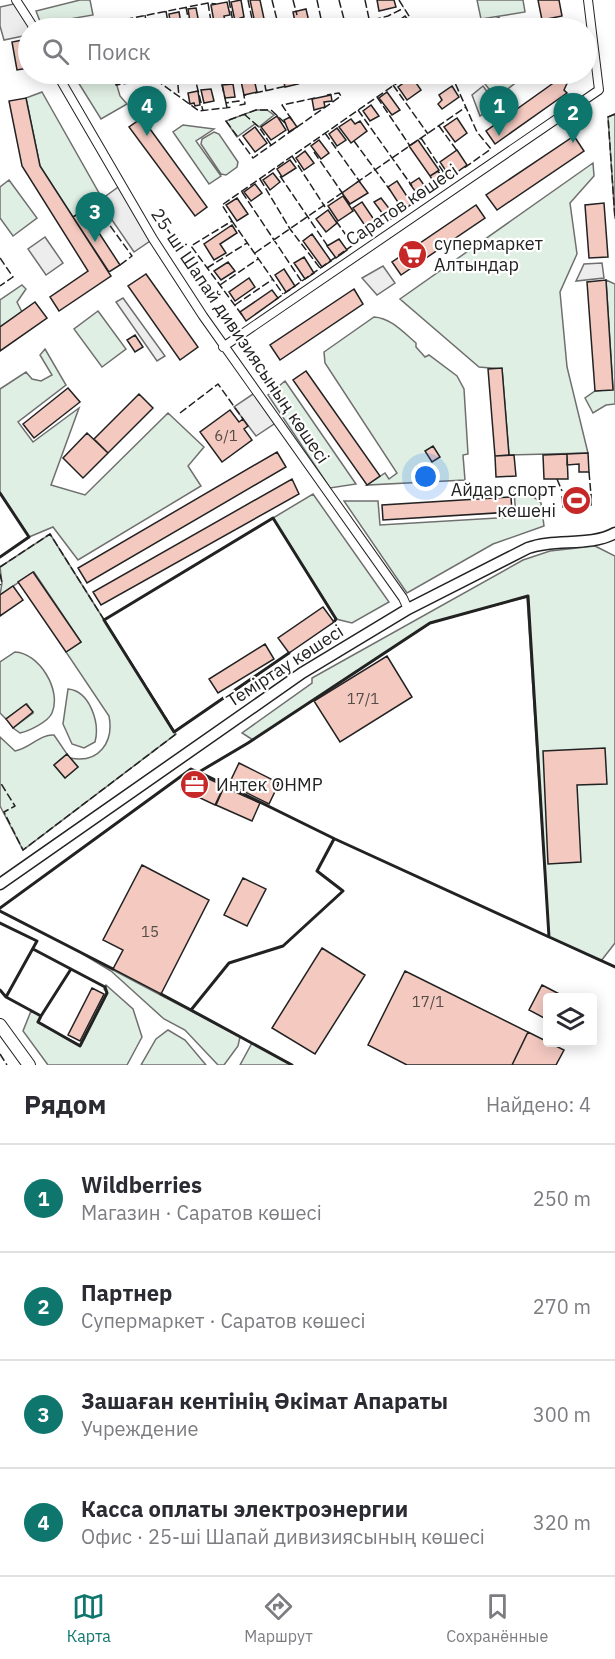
<!DOCTYPE html>
<html lang="ru">
<meta charset="utf-8">
<style>
body{margin:0;font-family:"IBM Plex Sans",sans-serif;background:#f7f7f7;color:#2b2b33}
.controls{position:absolute;right:18px;bottom:18px;display:grid;overflow:hidden;border-radius:6px;box-shadow:0 3px 15px #0003}
.controls button{width:54px;height:54px;display:grid;place-items:center;padding:0;border:0;border-bottom:2px solid #e1e1e2;background:#fff;color:#2b2b33;font:30px sans-serif}
.you{position:absolute;left:426px;top:477px;width:21px;height:21px;margin:-15px;border:4px solid #fff;border-radius:50%;background:#1a73e8;box-shadow:0 0 0 9px #1a73e833}
.badge{display:grid;place-items:center;width:39px;height:39px;border-radius:50%;background:#0f766e;color:#fff;font-size:20px;font-weight:700}
.pin{position:absolute;translate:-50% -50px;filter:drop-shadow(0 2px 3px #0008)}
.pin::after{content:'';position:absolute;top:32px;width:21px;height:18px;background:inherit;clip-path:polygon(0 0,100% 0,50% 100%)}
.list{margin:0;padding:0;list-style:none}
h2{display:flex;justify-content:space-between;align-items:center;height:78px;margin:0;padding:0 24px;font-size:26px}
h2 small{font-size:20px;font-weight:400;color:#7c7c81}
.list li{display:grid;grid-template-columns:39px 1fr auto;gap:18px;align-items:center;box-sizing:border-box;height:108px;padding:0 24px;border-top:2px solid #e1e1e2}
.list b{display:block;font-size:22px;white-space:nowrap}
.list p{margin:0;font-size:20px;white-space:nowrap;color:#7c7c81}
.list em{font-size:20px;font-style:normal;color:#7c7c81}
.icon{flex:none;width:33px;height:33px;fill:none;stroke:currentColor;stroke-width:2;stroke-linecap:round;stroke-linejoin:round}
.map{position:relative;flex:none;width:615px;height:1065px;overflow:hidden}
.search{position:absolute;background:#fff;box-shadow:0 3px 15px #0003;left:18px;right:18px;top:18px;height:66px;display:flex;align-items:center;gap:15px;box-sizing:border-box;padding:0 21px;border-radius:33px;color:#7c7c81;font-size:22px}
.sheet{height:510px;background:#fff}
nav{display:flex;justify-content:space-around;align-items:center;box-sizing:border-box;height:84px;border-top:2px solid #e1e1e2;background:#fff;font-size:16px;color:#7c7c81}
nav a{display:grid;justify-items:center;gap:3px}
nav .on{color:#0f766e}
.map>svg:first-child{display:block}
.green{fill:#e0efe3;stroke:#6f6f6f;stroke-width:1.5}
.parking{fill:#ededed;stroke:#6f6f6f;stroke-width:1.5}
.building{fill:#f3c9c0;stroke:#222;stroke-width:1.5}
.lines{fill:none;stroke-linecap:round;stroke-linejoin:round}
.minor-casing{stroke:#222;stroke-width:10}
.tertiary-casing{stroke:#222;stroke-width:13}
.secondary-casing{stroke:#222;stroke-width:14}
.minor{stroke:#fff;stroke-width:8}
.tertiary{stroke:#fff;stroke-width:10}
.secondary{stroke:#fff;stroke-width:12}
.fence{stroke:#222;stroke-width:1.5;stroke-dasharray:8 3;stroke-linecap:butt}
.wall{stroke:#222;stroke-width:3}
.labels{text-anchor:middle;stroke-width:4.5;stroke-linejoin:round;paint-order:stroke}
.number-label{font-size:15px;fill:#564c4a}
.street-label{font-size:18px;fill:#222;stroke:#fff}
.poi-label{font-size:18px;fill:#222;stroke:#fff;text-anchor:start}
</style>
<div class="map">
<svg width="615" height="1065" viewBox="0 0 615 1065">
<rect width="100%" height="100%" fill="#fff"/>
<path class="green" d="M80,0H90L93,15L41,24L36,11Z
M477,0H523L525,12L481,19Z
M73,74H100L105,80L115,79L120,96L127,104L101,119Z
M480,74H527L496,98L478,75Z
M42,92L99,193L98,209L88,216L84,210L73,217L40,166L26,98Z
M256,110H267L274,115L259,127L255,124L237,137L226,121Z
M615,114V219L608,117Z
M183,125L214,129L196,141L221,176L209,184L173,132Z
M214,132L219,134L238,162L237,167L226,175L221,174L201,144L202,139Z
M593,163L594,176L570,203L577,254L560,292L567,367L588,453L509,455L502,369L479,367L400,299Z
M9,180L37,218L13,236L0,218V187Z
M606,280L615,284V404L606,405L593,413L585,398L595,391L613,389Z
M22,285L26,289L17,302L22,312L0,327V300Z
M98,311L126,349L102,367L74,329Z
M374,317C391,318 403,332 416,343V347L425,357L429,355L457,376L464,389L468,454L463,455L465,480L367,485L385,473L389,479L397,473L325,363L324,352Z
M45,349L66,385L18,422L33,442L79,408L51,485L85,495L168,413L204,447L188,466L201,486L78,560L53,527L29,537L0,493V389L26,372L32,379L41,381L52,375L40,355Z
M285,381L356,484L330,488L268,395Z
M520,486L541,503L544,526L493,544L407,593L344,501H378L380,525L516,517L514,491Z
M313,494L389,602L352,623L336,619L273,518Z
M50,534L176,734L23,850L0,806V737L15,751C29,749 40,734 54,735L67,754L54,765L65,778L78,767L70,758C99,764 114,742 109,716L66,652L81,642L34,572L0,595L2,583L0,567Z
M595,546L615,556V943L601,961L549,937L527,597L430,623L253,740L242,733L312,683V678L523,560L550,551Z
M15,652C39,653 62,690 52,713C48,722 29,731 20,733L13,728L33,713L27,704L6,719L0,713V662Z
M68,689C90,691 100,723 95,742L84,748L72,744L63,724Z
M81,953L240,1037L238,1046L224,1065H218L185,1030L164,1019L111,971Z
M106,985L133,1009L142,1037L127,1065H48L23,1031L31,1011L41,1016L38,1023L80,1045L107,993L104,989Z
M168,1030L185,1040L206,1065H141L156,1039Z
M252,1043L292,1065H240Z"/>
<path class="parking" d="M18,3L34,28H28V35L4,40L0,26V7Z
M483,86L496,104L480,116L472,95Z
M121,185L153,239L134,252L99,201Z
M45,237L63,263L46,275L28,249Z
M602,263L604,278L576,281L584,264Z
M383,266L395,283L377,295L362,278Z
M123,298L165,356L157,361L116,302Z
M256,392L277,422L256,436L234,407Z"/>
<path class="building" d="M241,0L244,17L240,18L241,25L236,26L231,2Z
M250,0H260L266,28H256Z
M377,0H394L396,7L379,11Z
M538,0H559L562,16L542,20Z
M227,2L230,15L224,16L226,28H215L211,5Z
M196,8L200,28H191L188,9Z
M306,9L310,26L292,28L296,27L293,12Z
M179,12L182,28H171L169,14Z
M405,16L411,24L404,28H389Z
M499,18L501,27L487,28L485,21Z
M142,20L144,28H130L129,22Z
M28,39V68L17,70L12,42Z
M282,74H296L298,84L285,87Z
M558,74H576L570,77L564,90L567,93L495,144L486,131L559,79Z
M412,77L421,90L407,100L398,87Z
M254,79L257,92L244,95L241,81Z
M233,84L235,97L225,98L222,85Z
M452,86L459,97L442,109L438,104L442,100L439,95Z
M211,89L214,101L204,103L201,90Z
M198,91L200,105L195,106L194,103L190,104L188,93Z
M387,92L400,110L392,115L379,98Z
M331,95L332,101L324,102L325,107L314,110L312,99Z
M26,98L40,166L111,276L59,311L50,297L88,271L22,166L9,101Z
M371,105L379,116L370,121L363,111Z
M277,116L286,130L271,140L261,127Z
M290,117L297,127L289,132L284,120Z
M142,118L207,207L195,216L129,127Z
M457,118L467,133L455,142L444,127Z
M351,119L355,124L360,121L367,131L351,143L339,127Z
M255,127L267,143L255,152L243,136Z
M337,128L346,140L337,146L329,134Z
M574,136L584,151L497,210L486,195Z
M319,140L329,153L321,159L311,146Z
M418,140L439,170L430,176L409,146Z
M457,150L467,165L450,177L440,162Z
M305,151L314,163L304,170L296,158Z
M290,160L296,168L282,177L277,169Z
M438,171L445,181L437,187L430,176Z
M273,173L280,182L270,190L263,180Z
M419,178L429,192L420,198L410,184Z
M359,181L368,193L350,204L342,193Z
M397,181L412,204L403,210L388,187Z
M255,184L262,193L251,201L244,192Z
M343,196L353,211L338,221L328,206Z
M237,198L248,214L237,221L226,205Z
M381,198L395,216L388,221L374,202Z
M362,202L379,227L370,233L353,208Z
M604,203L608,257L589,258L585,205Z
M476,205L485,218L401,275L392,262Z
M84,210L120,265L109,272L73,217Z
M328,210L337,223L326,232L316,219Z
M232,225L237,233L220,244L226,253L214,260L204,244Z
M312,234L331,261L322,267L303,241Z
M339,239L347,250L336,258L327,246Z
M304,257L314,273L305,279L294,263Z
M228,262L235,271L221,280L214,271Z
M284,269L295,286L286,292L275,275Z
M146,274L198,347L180,360L128,286Z
M249,278L255,287L235,301L229,292Z
M606,280L613,390L595,391L587,282Z
M354,289L363,304L280,360L270,345Z
M272,290L278,298L246,321L240,312Z
M35,302L47,318L0,351V327Z
M135,335L143,347L135,352L127,340Z
M502,368L509,455L495,456L488,369Z
M306,371L380,476L367,485L293,380Z
M68,388L80,402L34,438L23,424Z
M139,394L153,408L108,453L94,439Z
M230,410L239,422L243,419L248,426L244,429L252,440L222,462L200,432Z
M87,433L108,453L83,478L63,458Z
M433,446L440,457L432,462L425,451Z
M277,452L286,467L87,583L78,568Z
M588,453L589,472H579V464L567,465V454Z
M567,454L568,479H544L543,455Z
M514,455L516,476L496,477L495,456Z
M292,479L299,494L101,605L93,592Z
M591,495V505L563,507L562,497Z
M511,497L512,512L383,520L382,505Z
M33,572L81,642L66,652L18,582Z
M13,586L23,600L0,616V595Z
M323,607L334,622L289,653L278,638Z
M265,644L274,659L218,693L209,679Z
M387,656L412,697L340,742L314,701Z
M26,704L33,712L13,728L6,719Z
M605,748L607,784L577,785L581,862L548,864L543,751Z
M67,754L78,767L65,778L54,765Z
M239,763L279,783L269,804L229,784Z
M190,770L224,786L215,805L181,789Z
M224,787L260,803L252,821L216,805Z
M142,865L209,900L161,994L113,969L123,950L103,940Z
M243,878L266,889L247,926L224,915Z
M322,948L365,975L315,1054L272,1028Z
M405,971L528,1032L512,1065H407L368,1045Z
M542,985L567,998H548V1020L529,1010Z
M92,988L104,994L80,1041L68,1035Z
M528,1032L564,1050L556,1065H512Z"/>
<g class="lines">
<defs>
<path id="minor" d="M16,0L34,28
M57,74L153,239L203,316L403,598L408,609
M223,347L599,90L588,0"/>
<path id="tertiary" d="M0,884L302,673L408,609L528,548C555,538 590,547 615,533"/>
<path id="secondary" d="M0,1025L29,1065"/>
</defs>
<use href="#minor" class="minor-casing"/>
<use href="#tertiary" class="tertiary-casing"/>
<use href="#secondary" class="secondary-casing"/>
<use href="#minor" class="minor"/>
<use href="#tertiary" class="tertiary"/>
<use href="#secondary" class="secondary"/>
<path class="fence" d="M229,0L234,28
M248,0L254,28
M272,0L279,28
M293,0L297,15
M317,0L323,28
M339,0L346,27
M365,0L371,28
M399,0L414,24L408,28
M208,3L212,28
M186,7L189,23
M166,11L169,28
M145,15L147,28
M126,19L128,28
M82,28L208,3L216,4
M341,28L388,16L404,8
M91,74L93,82L115,79L116,85L155,79L199,111L233,107
M177,74L179,97
M194,74L203,111
M220,74L226,103
M240,74L242,85
M263,74L266,91
M303,74L305,83
M451,74L477,132L491,149L464,168
M296,84L349,74
M393,85L428,134
M255,93L287,86
M377,97L410,146
M227,108L226,103L239,101L240,105L245,104L244,95H246
M358,110L412,186
M244,114L259,127L271,145
M615,114L608,117L615,219
M292,120L282,105L315,98
M285,123L271,110H256L226,121L253,158L341,96L339,93L327,95
M439,126L458,152
M325,133L360,182
M421,138L448,179
M354,141L390,190
M314,152L343,194
M292,156L325,207
M280,176L329,248
M260,179L290,229L320,268
M356,183L466,107
M242,192L302,282
M88,216L98,209L132,256L120,265
M232,221L283,294
M336,221L353,245
M255,253L343,192
M0,258L13,277L0,286
M207,268L247,243
M220,285L258,259
M275,300L451,176
M235,305L273,279
M242,315L191,246L232,221L222,205L410,74
M180,413L218,384L243,419
M589,472L591,495
M557,479L562,491
M0,567L50,534L176,734L23,850L4,812L15,806L0,782
M0,574L2,583L0,585
M0,1054L7,1065"/>
<path class="wall" d="M0,493L29,537L0,557
M528,596L549,937L335,839L199,772L248,743L430,623Z
M289,653L174,732L104,620L273,518L336,619L334,622
M0,908L191,769L200,773
M0,911L113,969
M0,923L37,941L6,997
M547,936L615,967
M0,990L6,997L41,1016L38,1022L80,1046L107,993L105,987L33,949
M161,994L191,1010L229,963L283,946L343,891L317,871L334,839
M191,1010L292,1065
M41,1016L71,969"/>
</g>
<defs>
<symbol id="supermarket-disc" viewBox="-11 -11 22 22"><circle r="9.5" fill="#c62828" stroke="#fff"/><path d="M-6-5.5h2.5l.6 2H6L4.5 2H-2.5L-4.4-4H-6ZM-1.5 3.2a1.3 1.3 0 1 0 .1 0ZM3 3.2a1.3 1.3 0 1 0 .1 0Z" fill="#fff"/></symbol>
<symbol id="stadium-disc" viewBox="-11 -11 22 22"><circle r="9.5" fill="#c62828" stroke="#fff"/><path d="M0-5a6.5 5 0 1 0 0 10a6.5 5 0 1 0 0-10ZM-3.5-1.8h7v3.6h-7Z" fill="#fff"/></symbol>
<symbol id="office-disc" viewBox="-11 -11 22 22"><circle r="9.5" fill="#c62828" stroke="#fff"/><path d="M-6-3h4V-5.5h4V-3h4V5H-6ZM-1-4.5V-3h2v-1.5ZM-6 0V1H6V0Z" fill="#fff"/></symbol>
</defs>
<g fill-rule="evenodd">
<use href="#supermarket-disc" x="396" y="238" width="33" height="33"/>
<use href="#stadium-disc" x="560" y="484" width="33" height="33"/>
<use href="#office-disc" x="178" y="768" width="33" height="33"/>
</g>
<g class="labels">
<g class="number-label">
<text x="226" y="441">6/1</text>
<text x="363" y="704">17/1</text>
<text x="150" y="937">15</text>
<text x="428" y="1007">17/1</text>
</g>
<g class="street-label">
<text transform="translate(402 205) rotate(-34)" y="6">Саратов көшесі</text>
<text transform="translate(240 336) rotate(56)" y="6">25-ші Шапай дивизиясының көшесі</text>
<text transform="translate(285 666) rotate(-33)" y="6">Теміртау көшесі</text>
</g>
<g class="poi-label">
<text x="434" y="250">супермаркет<tspan x="434" dy="21">Алтындар</tspan></text>
<text x="556" y="496" text-anchor="end">Айдар спорт<tspan x="556" dy="21">кешені</tspan></text>
<text x="216" y="791">Интек ОНМР</text>
</g>
</g>
</svg>
<div class="controls">
<button><svg class="icon" aria-label="layers" viewBox="0 0 24 24"><path d="M12 4l9 5-9 5-9-5zM3 14l9 5 9-5"/></svg></button>
</div>
<div class="you"></div>
<div class="pin badge" style="left:499px;top:136px">1</div>
<div class="pin badge" style="left:573px;top:143px">2</div>
<div class="pin badge" style="left:95px;top:242px">3</div>
<div class="pin badge" style="left:147px;top:136px">4</div>
<div class="search"><svg class="icon" aria-label="search" viewBox="0 0 24 24"><circle cx="10" cy="10" r="6"/><path d="M15 15l6 6"/></svg>Поиск</div>
</div>
<section class="sheet">
<h2>Рядом<small>Найдено: 4</small></h2>
<ul class="list">
<li><span class="badge">1</span><div><b>Wildberries</b><p>Магазин · Саратов көшесі</p></div><em>250 m</em></li>
<li><span class="badge">2</span><div><b>Партнер</b><p>Супермаркет · Саратов көшесі</p></div><em>270 m</em></li>
<li><span class="badge">3</span><div><b>Зашаған кентінің Әкімат Апараты</b><p>Учреждение</p></div><em>300 m</em></li>
<li><span class="badge">4</span><div><b>Касса оплаты электроэнергии</b><p>Офис · 25-ші Шапай дивизиясының көшесі</p></div><em>320 m</em></li>
</ul>
</section>
<nav>
<a class="on"><svg class="icon" aria-label="map" viewBox="0 0 24 24"><path d="M3 6l6-2 6 2 6-2v14l-6 2-6-2-6 2zM9 4v14M15 6v14"/></svg>Карта</a>
<a><svg class="icon" aria-label="directions" viewBox="0 0 24 24"><path d="M12 3l9 9-9 9-9-9zM9 14v-3h6M13 9l2 2-2 2"/></svg>Маршрут</a>
<a><svg class="icon" aria-label="saved" viewBox="0 0 24 24"><path d="M7 4h10v16l-5-4-5 4z"/></svg>Сохранённые</a>
</nav>
